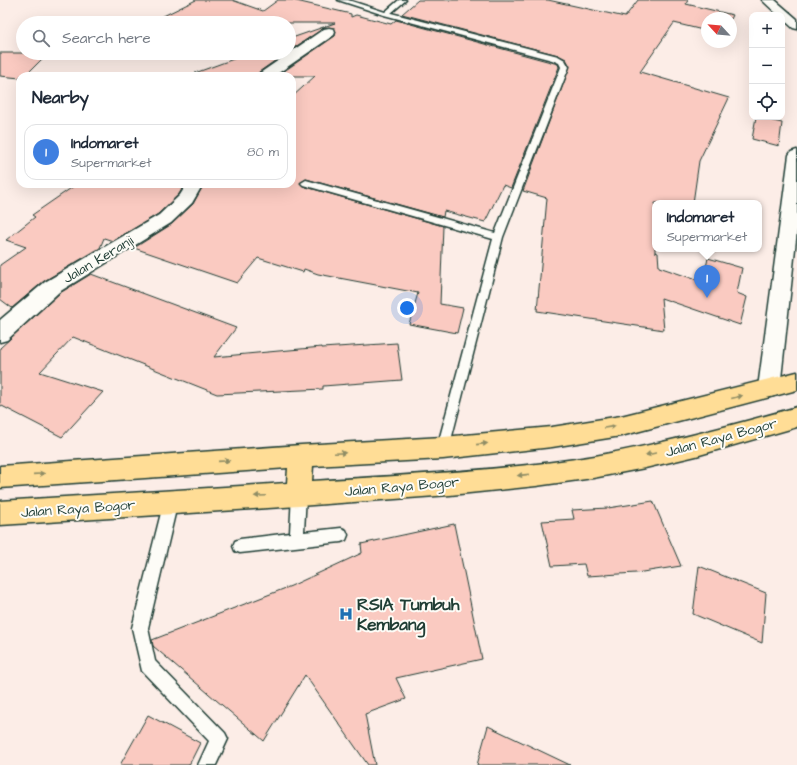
<!DOCTYPE html>
<meta charset="utf-8">
<style>
body{margin:0;font-family:"Architects Daughter",sans-serif;background:#f6f6f7;color:#1f2937}
.controls{position:absolute;right:12px;top:12px;display:grid;overflow:hidden;border-radius:8px;box-shadow:0 4px 16px #0002}
.controls button{width:36px;height:36px;display:grid;place-items:center;padding:0;border:0;border-bottom:1px solid #e0e1e3;background:#fff;color:#1f2937;font:20px sans-serif}
.compass{position:absolute;left:701px;top:12px;width:36px;height:36px;border-radius:50%;background:#fff;box-shadow:0 4px 16px #0002;rotate:296deg}
.you{position:absolute;left:407px;top:308px;width:14px;height:14px;margin:-10px;border:3px solid #fff;border-radius:50%;background:#1a73e8;box-shadow:0 0 0 6px #1a73e833}
.badge{display:grid;place-items:center;width:26px;height:26px;border-radius:50%;background:#1f6fb2;color:#fff;font-size:13px;font-weight:700}
.pin{position:absolute;translate:-50% -33px;filter:drop-shadow(0 1px 2px #0008)}
.pin::after{content:'';position:absolute;top:21px;width:14px;height:12px;background:inherit;clip-path:polygon(0 0,100% 0,50% 100%)}
.popup{position:absolute;left:652px;top:200px;width:110px;height:52px;box-sizing:border-box;display:grid;place-content:center;border-radius:8px;background:#fff;filter:drop-shadow(0 1px 3px #0005);font-size:13px;white-space:nowrap;color:#747a83}
.popup b{font-size:15px;color:#1f2937}
.popup::after{content:'';position:absolute;left:50%;top:100%;margin-left:-8px;border:8px solid transparent;border-top-color:#fff}
.list{margin:0;padding:0;list-style:none}
h2{display:flex;justify-content:space-between;align-items:center;height:52px;margin:0;padding:0 16px;font-size:17px}
h2 small{font-size:13px;font-weight:400;color:#747a83}
.list li{display:grid;grid-template-columns:26px 1fr auto;gap:12px;align-items:center;box-sizing:border-box;height:56px;margin:0 8px 8px;padding:0 8px;border:1px solid #e0e1e3;border-radius:12px}
.list b{display:block;font-size:15px;white-space:nowrap}
.list p{margin:0;font-size:13px;white-space:nowrap;color:#747a83}
.list em{font-size:13px;font-style:normal;color:#747a83}
.icon{flex:none;width:22px;height:22px;fill:none;stroke:currentColor;stroke-width:2;stroke-linecap:round;stroke-linejoin:round}
.map{position:relative;flex:none;width:797px;height:765px;overflow:hidden}
.search{position:absolute;background:#fff;box-shadow:0 4px 16px #0002;left:16px;top:16px;width:280px;height:44px;display:flex;align-items:center;gap:10px;box-sizing:border-box;padding:0 14px;border-radius:22px;color:#747a83;font-size:15px}
.panel{position:absolute;background:#fff;box-shadow:0 4px 16px #0002;left:16px;top:72px;width:280px;height:116px;border-radius:12px}
.map>svg:first-child{display:block}
.building{fill:#facac1;stroke:#1f3d34}
.lines{fill:none;stroke-linecap:round;stroke-linejoin:round}
.lane-casing{stroke:#1f3d34;stroke-width:3}
.street-casing{stroke:#1f3d34;stroke-width:3}
.secondary-casing{stroke:#1f3d34;stroke-width:3}
.highway-casing{stroke:#1f3d34;stroke-width:3}
.lane{fill:#fdfcf7;fill-rule:evenodd}
.street{fill:#fdfcf7;fill-rule:evenodd}
.secondary{fill:#fdfcf7;fill-rule:evenodd}
.highway{fill:#ffdd96;fill-rule:evenodd}
.oneway{fill:#8f8d65}
.labels{text-anchor:middle;stroke-width:4;stroke-linejoin:round;paint-order:stroke}
.street-label{font-size:14px;fill:#1f3d34;stroke:#fdfcf7}
.near-poi-label{font-size:17px;font-weight:bold;fill:#1f3d34;stroke:#fdfcf7;text-anchor:start}
</style>
<div class="map">
<svg width="797" height="765" viewBox="0 0 797 765">
<rect width="100%" height="100%" fill="#fcede7"/>
<filter id="ink" filterUnits="userSpaceOnUse"><feTurbulence type="fractalNoise" baseFrequency=".025" numOctaves="2"/><feDisplacementMap in="SourceGraphic" scale="8" xChannelSelector="R" yChannelSelector="G"/><feConvolveMatrix kernelMatrix="1 2 1 2 8 2 1 2 1" color-interpolation-filters="sRGB"/></filter>
<g filter="url(#ink)">
<path class="building" d="M196,0H232L263,11L278,0H292L351,14V17L356,15L391,24L396,20L558,64L559,67L511,188L503,185L485,222L444,211L443,217L306,179L300,183L303,186L443,226L440,304L463,308L457,333L409,324L418,293L318,274L304,269L303,272L258,258L237,283L134,248L172,224L193,204L204,184H292V97L315,76H277L335,36L336,32L334,28H324L289,51V39L335,23H149Z
M418,0H548L625,17L638,0H688L686,4L733,15L731,19L707,18V31L674,23L640,72L729,98L699,161L693,203H655V252L658,253L659,267L703,282L708,258L742,268L737,293L747,297L740,325L661,298L664,330L537,311L547,198L523,191L570,66L566,59L558,55L402,14Z
M0,53H48L25,76H20V78L0,76Z
M250,53H286L259,72L257,76H195V73Z
M756,117L782,123L779,146L752,139Z
M77,184H185L179,194L158,214L113,241L104,238L100,248L44,281L12,308L0,299V265L26,247L6,240L35,217L32,215Z
M91,274L236,328L214,357L322,347V348L397,343L402,380L323,386V389L217,394L73,337L40,372L103,392L62,437L0,405V348L60,293Z
M653,501L681,566L636,573L587,576L584,564L552,566L542,521L574,519L572,510L608,508Z
M454,524L482,659L396,678L406,699L365,714L375,765H368L305,675L264,741L153,646L152,640L291,586L362,553L361,544Z
M699,566L766,593L762,643L693,614Z
M148,715L200,743L189,765H120Z
M488,726L570,765H477Z"/>
<g class="lines">
<defs>
<path id="lane" d="M338,0H348L385,12L399,0H406L391,13L558,56L565,60L569,67L503,237L449,448L448,452L443,454L438,452L437,448L493,239L303,185L301,183L306,180L495,233L561,67L559,63L552,60L384,15Z
M299,488L304,489L306,494L304,532L341,528L346,530L348,535L346,540L341,542L240,553L235,551L233,546L235,541L240,539L290,533L292,494L294,489Z
M171,494L176,496L178,501L148,628L155,661L225,733L228,739L216,765H198L209,741L142,671L132,628L164,501L166,496Z"/>
<path id="street" d="M329,28L334,29L335,32L334,35L274,76H258L260,73L324,29Z
M187,184H203L192,203L171,223L59,292L7,340L0,342V320L45,282L159,215L180,195Z"/>
<path id="secondary" d="M762,0H775L797,19V29L793,28L782,18V15H778Z
M797,150V230L780,388L777,395L769,397L761,395L758,388L789,155L791,152Z"/>
<path id="highway" d="M797,372V390L621,436L552,447L443,459L313,466L312,481C406,475 501,471 595,456C663,444 730,426 797,407V427L696,456L645,468L593,478L536,486L450,495L299,506L0,525V501L287,483L288,468L0,488V466L301,445L443,437L552,427L621,416Z"/>
</defs>
<use href="#lane" class="lane-casing"/>
<use href="#street" class="street-casing"/>
<use href="#secondary" class="secondary-casing"/>
<use href="#highway" class="highway-casing"/>
<use href="#lane" class="lane"/>
<use href="#street" class="street"/>
<use href="#secondary" class="secondary"/>
<use href="#highway" class="highway"/>
</g>
<defs><path id="oneway-solid" d="M-6-.8H1V-3.2L6.5 0L1 3.2V.8H-6Z"/></defs>
<g class="oneway">
<use href="#oneway-solid" transform="translate(737 397) rotate(-15)"/>
<use href="#oneway-solid" transform="translate(610 427) rotate(-9)"/>
<use href="#oneway-solid" transform="translate(482 444) rotate(-6)"/>
<use href="#oneway-solid" transform="translate(340 453) rotate(-3)"/>
<use href="#oneway-solid" transform="translate(651 454) rotate(168)"/>
<use href="#oneway-solid" transform="translate(224 461) rotate(-4)"/>
<use href="#oneway-solid" transform="translate(39 474) rotate(-4)"/>
<use href="#oneway-solid" transform="translate(523 475) rotate(174)"/>
<use href="#oneway-solid" transform="translate(260 496) rotate(177)"/>
</g>
</g>
<defs>
<symbol id="hospital-bare" viewBox="-9 -9 18 18"><path d="M-5-5h3v3.5h4V-5h3V5h-3V1.5h-4V5h-3Z" fill="#1f6fb2" stroke="#fdfcf7" stroke-width="2.5" paint-order="stroke"/></symbol>
</defs>
<g fill-rule="evenodd">
<use href="#hospital-bare" x="336" y="604" width="20" height="20"/>
</g>
<g class="labels">
<g class="street-label">
<text transform="translate(98 259) rotate(-31)" y="5">Jalan Keranji</text>
<text transform="translate(721 437) rotate(-15)" y="5">Jalan Raya Bogor</text>
<text transform="translate(402 486) rotate(-5)" y="5">Jalan Raya Bogor</text>
<text transform="translate(78 508) rotate(-4)" y="5">Jalan Raya Bogor</text>
</g>
<g class="near-poi-label">
<text x="357" y="610">RSIA Tumbuh<tspan x="357" dy="20">Kembang</tspan></text>
</g>
</g>
</svg>
<div class="controls">
<button>+</button>
<button>−</button>
<button><svg class="icon" aria-label="locate" viewBox="0 0 24 24"><circle cx="12" cy="12" r="6"/><path d="M12 2v4M12 18v4M2 12h4M18 12h4"/></svg></button>
</div>
<svg class="compass" viewBox="-18 -18 36 36"><path d="M0-13l5 13h-10z" fill="#e53935"/><path d="M0 13l5-13h-10z" fill="#747a83"/></svg>
<div class="you"></div>
<div class="pin badge" style="left:707px;top:298px;background:#3f7fe0">1</div>
<div class="popup"><b>Indomaret</b>Supermarket</div>
<div class="search"><svg class="icon" aria-label="search" viewBox="0 0 24 24"><circle cx="10" cy="10" r="6"/><path d="M15 15l6 6"/></svg>Search here</div>
<section class="panel">
<h2>Nearby<small></small></h2>
<ul class="list">
<li><span class="badge" style="background:#3f7fe0">1</span><div><b>Indomaret</b><p>Supermarket</p></div><em>80 m</em></li>
</ul>
</section>
</div>
